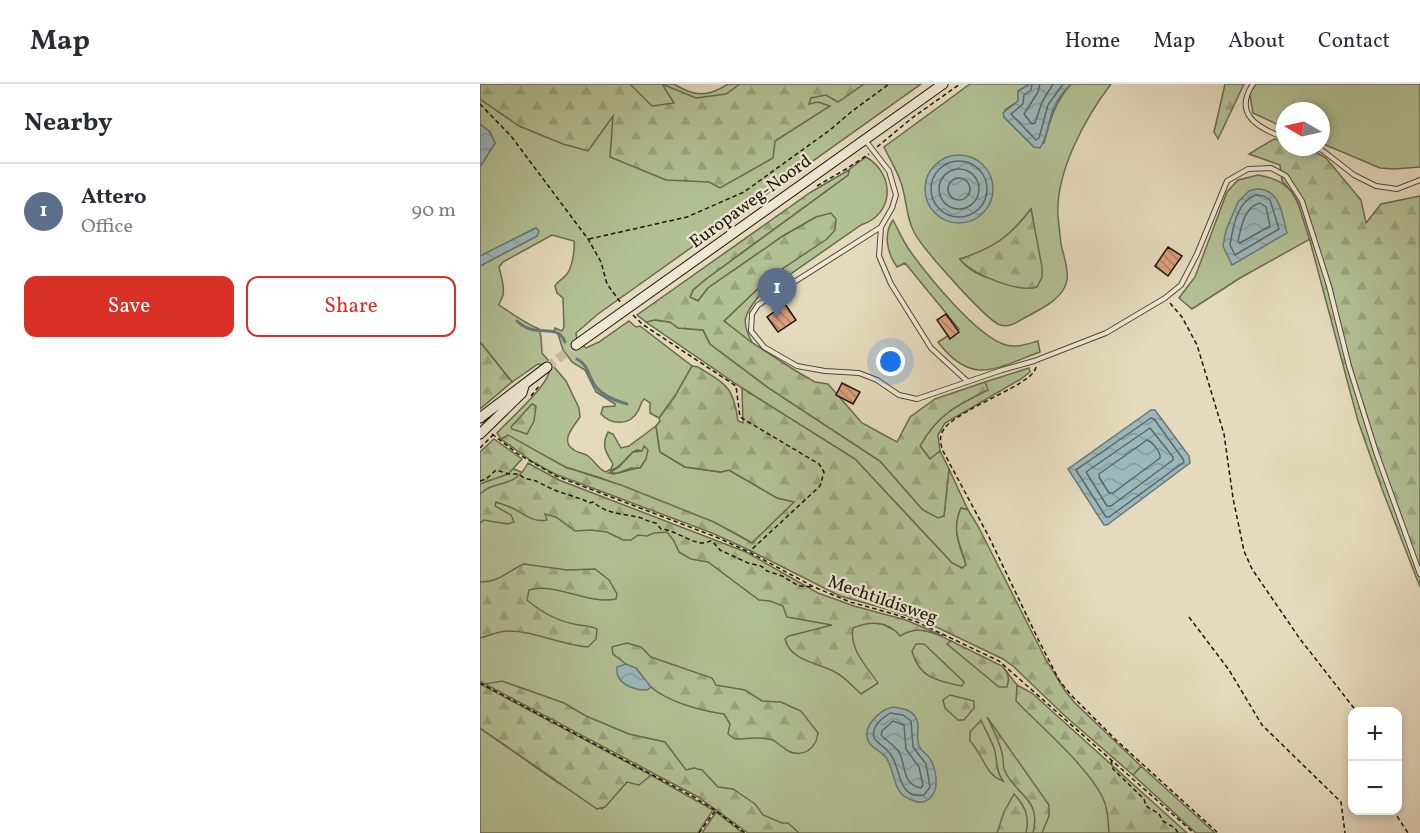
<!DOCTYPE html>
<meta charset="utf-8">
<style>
body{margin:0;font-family:Vollkorn,serif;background:#f7f7f7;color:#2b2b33}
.controls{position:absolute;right:18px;bottom:18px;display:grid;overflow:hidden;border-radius:12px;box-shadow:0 3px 9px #0003}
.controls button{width:54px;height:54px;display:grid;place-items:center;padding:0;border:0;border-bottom:2px solid #e1e1e2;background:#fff;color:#2b2b33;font:30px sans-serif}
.compass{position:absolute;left:796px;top:18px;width:54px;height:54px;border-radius:50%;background:#fff;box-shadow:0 3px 9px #0003;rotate:279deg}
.you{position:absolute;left:411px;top:278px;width:21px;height:21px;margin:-15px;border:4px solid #fff;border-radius:50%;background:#1a73e8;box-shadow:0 0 0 9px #1a73e833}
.badge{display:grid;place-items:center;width:39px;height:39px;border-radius:50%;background:#d93025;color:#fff;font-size:20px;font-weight:700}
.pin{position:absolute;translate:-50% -50px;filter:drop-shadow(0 2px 3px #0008)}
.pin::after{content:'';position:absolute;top:32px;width:21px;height:18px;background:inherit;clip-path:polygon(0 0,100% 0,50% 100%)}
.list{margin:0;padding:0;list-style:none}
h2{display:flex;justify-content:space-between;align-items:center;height:78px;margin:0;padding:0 24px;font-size:26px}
h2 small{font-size:20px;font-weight:400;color:#7c7c81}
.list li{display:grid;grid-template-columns:39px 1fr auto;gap:18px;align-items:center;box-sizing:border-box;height:96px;padding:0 24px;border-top:2px solid #e1e1e2}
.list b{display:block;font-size:22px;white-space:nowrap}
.list p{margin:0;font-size:20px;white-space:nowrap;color:#7c7c81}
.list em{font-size:20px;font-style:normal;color:#7c7c81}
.actions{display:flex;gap:12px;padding:18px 24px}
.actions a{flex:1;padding:14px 0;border:2px solid #d93025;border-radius:12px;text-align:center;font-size:21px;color:#d93025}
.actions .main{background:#d93025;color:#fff}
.map{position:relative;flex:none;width:940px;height:749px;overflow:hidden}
header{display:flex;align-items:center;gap:36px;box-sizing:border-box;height:84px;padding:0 30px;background:#fff;border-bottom:2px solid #e1e1e2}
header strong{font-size:28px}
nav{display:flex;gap:33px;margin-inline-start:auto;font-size:21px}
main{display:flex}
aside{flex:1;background:#fff}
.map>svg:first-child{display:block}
.grass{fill:#b2c093;stroke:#686a50;stroke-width:1.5;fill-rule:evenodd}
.forest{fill:url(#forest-firs);stroke:#686a50;stroke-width:1.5}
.wetland{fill:url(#wetland-marsh);stroke:#686a50;stroke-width:1.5}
.water{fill:url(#water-waves);stroke:#697775;stroke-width:1.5}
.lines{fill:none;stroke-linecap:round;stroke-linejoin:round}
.shore{stroke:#5c6664;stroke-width:1.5}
.stream{stroke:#697775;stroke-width:3}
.building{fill:url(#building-back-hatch);stroke:#1e150d;stroke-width:1.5}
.secondary-tunnel{stroke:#c7bca3;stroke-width:9;stroke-dasharray:9 4.5;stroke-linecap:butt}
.lane-casing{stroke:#504639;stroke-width:6}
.secondary-casing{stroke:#1e150d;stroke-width:11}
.path{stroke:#1e150d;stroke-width:1.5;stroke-dasharray:4.5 3;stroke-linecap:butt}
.lane{stroke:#eee7d4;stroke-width:4}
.secondary{stroke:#eee7d4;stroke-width:9}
.labels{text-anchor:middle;stroke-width:4.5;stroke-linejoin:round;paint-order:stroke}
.street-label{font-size:18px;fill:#1e150d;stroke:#eee7d4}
</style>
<header>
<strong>Map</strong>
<nav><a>Home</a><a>Map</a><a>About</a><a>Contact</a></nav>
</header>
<main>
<aside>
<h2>Nearby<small></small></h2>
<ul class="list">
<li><span class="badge" style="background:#5c6f8a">1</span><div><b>Attero</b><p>Office</p></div><em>90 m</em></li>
</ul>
<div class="actions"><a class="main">Save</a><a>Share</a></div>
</aside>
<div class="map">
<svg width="940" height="749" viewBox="0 0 940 749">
<defs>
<pattern id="forest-firs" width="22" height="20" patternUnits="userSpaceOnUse" patternTransform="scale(1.5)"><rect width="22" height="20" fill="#b2c093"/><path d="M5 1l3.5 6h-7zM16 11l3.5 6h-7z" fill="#99a47e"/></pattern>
<pattern id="wetland-marsh" width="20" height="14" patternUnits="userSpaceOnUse" patternTransform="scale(1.5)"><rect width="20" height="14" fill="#b2c093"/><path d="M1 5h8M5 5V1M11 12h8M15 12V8" fill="none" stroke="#99a47e"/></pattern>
<pattern id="water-waves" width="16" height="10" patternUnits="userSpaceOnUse" patternTransform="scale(1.5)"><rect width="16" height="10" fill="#9bb8bb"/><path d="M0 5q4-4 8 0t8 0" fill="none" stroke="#859da0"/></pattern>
<pattern id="building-back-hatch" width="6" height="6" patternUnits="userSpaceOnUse" patternTransform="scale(1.5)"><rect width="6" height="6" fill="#dba07d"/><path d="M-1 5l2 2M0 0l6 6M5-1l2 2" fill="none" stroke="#b18165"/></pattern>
</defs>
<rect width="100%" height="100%" fill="#e5dabd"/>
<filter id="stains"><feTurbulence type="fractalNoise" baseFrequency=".00333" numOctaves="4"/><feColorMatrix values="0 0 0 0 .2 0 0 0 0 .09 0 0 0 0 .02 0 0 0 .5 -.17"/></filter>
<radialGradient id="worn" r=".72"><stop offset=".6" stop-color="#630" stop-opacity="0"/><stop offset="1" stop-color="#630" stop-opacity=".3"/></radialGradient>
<path class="grass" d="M0,0H194C215,13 228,13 248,0H441L118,230L96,249L97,257L106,264L119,258L149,237L156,243L160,242L212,282L195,312L179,334L170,329V319L164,315C160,319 161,322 158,327C150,342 131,341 121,330L123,323L135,322V320L116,308L105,286L92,278L83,266L78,250L74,247L75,244L82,247L84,243L83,214L77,209L75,202C78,196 82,196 86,191C92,185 95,166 94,157L72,151L23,178L19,183C21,192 25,202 23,211C22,215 20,217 19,221C31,229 45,239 59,245L61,253L62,269L86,297L99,324L100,333C94,342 79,357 94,366C98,369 104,369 108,372C115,377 118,385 126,388L131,385L133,380C126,369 121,362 128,348L133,350L141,364L149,362L176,342L180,368L205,383L240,388L249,386L297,414L315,418L272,459L251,447L121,394L85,383L28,352L21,355L17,349C30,335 64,305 69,289L64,281L58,280L32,298L0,258V182L57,152L56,144L0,172V83L15,59L10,48L0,40ZM157,366L162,367L166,375L160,384C150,385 142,389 132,390L131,386C143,383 146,371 157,366Z
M490,0H550L538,7V17L525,26L524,33L554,63L564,59C570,36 575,18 591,0H631C605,34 575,89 578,133C579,142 580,151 581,160C583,171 589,184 587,196C584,214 563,224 548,232C538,237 531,244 520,241C507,237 441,163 434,148C425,132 427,112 420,96C416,85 409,74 404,63ZM551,125L562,189C531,194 504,204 480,175C489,172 499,170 508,165C526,156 538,141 551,125Z
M773,0H940V83L914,85L900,84L841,59V27H805V44L773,29L769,6Z
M386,73C415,90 415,130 381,141L279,212C264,231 260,237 273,260L244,237L290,193L315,176L336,133L303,152L228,204L218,217L210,213L213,206L226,195L368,91L369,87H367Z
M778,91C818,97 818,121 830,155L760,194L712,225L699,214L715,193L747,108L758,96Z
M413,136C418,145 422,155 428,164C446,190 497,253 526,261C537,264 547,260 558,257L560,268C516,284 492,303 458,258L479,245L425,179L417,183C407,169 403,150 413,136Z
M174,236L190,238L198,244L223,246L230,260L290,305L400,377L443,426L464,432L469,385L488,426L481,424C472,445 479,461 486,481L482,484L472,479L375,375L262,304L166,238Z
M549,284L550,288L541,295L465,339L458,351L460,367L450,375L440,362C457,331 476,321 507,306L505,298Z
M2,371L80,405L294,487L392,539L402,540L422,550C437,541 456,549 471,557L468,560L528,589L522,582L537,601V604L692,749H283L237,715L5,600L0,597V373Z
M0,644L77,698L122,725L147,698L169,692V690L233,726L218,749H0Z
M661,682L735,749H716L653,691Z
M236,728L263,749H222Z"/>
<path class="forest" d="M0,0H150L172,22L194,19L182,0L216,14L246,10L260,0H384L358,18L346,11L331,14L329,20L338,18L350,22L295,57L293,74L240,104L229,98L186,96L130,73L133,32L108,67L83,60L39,42L0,15Z
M745,0H764L738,55L734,48Z
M794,55L805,57V63H827L846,74L881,116L886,139L901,120L940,112V503L902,405L878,337L830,157L818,119L812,108L802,97L800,81L769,70Z
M367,87H369L368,91L226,195L213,206L210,213L218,217L228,204L303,152L336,133L351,129L356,135L355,146L347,155L290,193L244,237L271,258L316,287L335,298L348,300L382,339L417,358L430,333L455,315L505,298L508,306C477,321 457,331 440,362L450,375L460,367L469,385L464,432L458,434L443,426L400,377L290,305L230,260L223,246L198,244L190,238L175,236L166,238L157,231L331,108Z
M551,125L562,183V193L557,203C539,209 490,190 480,175C513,164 530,153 551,125Z
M0,258L32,298L0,325Z
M212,282L218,283C247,301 253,302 258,337L263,339L262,304L375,375L472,479L482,484L486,481C480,459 471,447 481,424L488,426L498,442L566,576L586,608L595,619L661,682L653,691L585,632L534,583L523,575L448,539L410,526L360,512L267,465L232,449L75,390L53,378L21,355L28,351L85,383L141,401L234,438L272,459L314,418L297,414L249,386L241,388L205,383L180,368L176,342L180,337L179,334L195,312Z
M52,320L56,322L54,337L47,350L32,345L31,343Z
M14,355L42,375L28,390L0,400V368Z
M48,379L79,396L266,468L338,509L374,522L426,536L463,552C446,547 436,542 420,552C408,536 389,537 373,544C369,565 387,583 398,599L381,610C373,603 365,593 355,588C339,579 310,577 305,555L309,552L352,541L307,533L303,522L290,517L279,516L228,478L211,475L199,468L194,457L187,448L174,449L167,452L158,451L151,456H143L127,448L111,446L95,447L76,433L65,430L67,436C51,439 44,429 30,423C26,421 21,420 16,418L15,422L31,431L34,438L27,440L4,436L0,439V410C15,395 34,406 48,379Z
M44,480L87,486L115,485L129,496L137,510L136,515C107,521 76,498 49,506L47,516C61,528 80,538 99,541C106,542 111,542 117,545L116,555L108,563C80,561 56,547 28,547C19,547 8,552 0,554V498C21,498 27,487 44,480Z
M471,557L522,582C528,589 530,594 527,603H519L467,560Z
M147,559L161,563L171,573L232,594L236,601L265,606L282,617L301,618L316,625L321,627L338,649C336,665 323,674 308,667C303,664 298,659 293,656C281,652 268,655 255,655L248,650L250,640L244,630C222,627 188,618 171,603C165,598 161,590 156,584L150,583L133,570L132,563Z
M436,560H444L484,598L482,602C457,597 439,594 432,567Z
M22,597L84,619L106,632L149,650L185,658L206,686L214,684L222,686L238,703L253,705L275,720L283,731L302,739H308L319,749H268L218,713L5,600Z
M0,600L169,690L170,692L159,701L147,698L125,723L117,725L0,644Z
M537,601L552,609L707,749H629C628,736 628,724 622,712C604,679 562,644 536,617Z
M470,611L494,617V624L484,636H478L465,624L463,616Z
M507,633L569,721V732L562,749H553C562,714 535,711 525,687C522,682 524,675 522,669C519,656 513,645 507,633Z
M501,636C505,645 510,654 514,664C518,676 515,686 523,697C505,691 503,670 490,657V648Z
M534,710C545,722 550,733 546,749H517L524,728Z"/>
<path class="wetland" d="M164,362L168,366L166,375L160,384H151L138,389H129L139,383L153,368L162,367Z"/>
<path class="water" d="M550,0H591C584,7 578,14 574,23C568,36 568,52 560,64L554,63L524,33L523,29L538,17V7Z
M0,40L10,48L15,59L0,83Z
M445 105a34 34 0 1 1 68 0a34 34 0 1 1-68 0Z
M776,105C800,104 802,130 807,149L752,181L743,162L746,146L758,118L769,107Z
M56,144L59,147L57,152L0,182V172Z
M671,326H675L709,372L710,379L627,441H624L588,385Z
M146,580L156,584L171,603L167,606C153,606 135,600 137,583Z
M413,623C420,624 429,625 434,631C442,639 435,652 439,662C441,667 445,669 448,672C456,682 461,706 449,715C444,719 438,719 432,716C412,710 416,690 407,675C403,668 395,666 390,660C379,645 399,626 413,623Z"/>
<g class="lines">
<path class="shore" d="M552,0L551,6L544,11L543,20L531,30L556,56L559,54L568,21L583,0
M560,0L558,8L544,30L552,40L555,39L562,18L573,0
M451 105a28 28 0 1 1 56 0a28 28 0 1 1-56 0Z
M459 105a20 20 0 1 1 40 0a20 20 0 1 1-40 0Z
M468 105a11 11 0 1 1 22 0a11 11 0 1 1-22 0Z
M776,111L784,112L790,116L799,145L755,171L750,161C753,143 757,117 776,111Z
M780,119L786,123L790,142L760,159L758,157C761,143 765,122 780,119Z
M671,334L674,335L703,375L704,378L629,433H626L596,386Z
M670,344L693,373V376L631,422H627L606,388Z
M667,356C673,358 681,369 680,374L633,409H629L619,393V390Z
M410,629L423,631L431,637L433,663L446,680L450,703L444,711C418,716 421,685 411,671C407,664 399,661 394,654C391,643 401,635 410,629Z
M413,637L424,641L426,665L439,683L443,701L441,704C422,701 426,681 419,668C414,661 407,657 401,651L402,647Z"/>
<path class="stream" d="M37,237C56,256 76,237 85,258
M97,275C109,281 108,293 116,303C124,313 136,317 147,320"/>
</g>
<path class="building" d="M688,163L702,172L688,192L675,182Z
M305,220L316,236L298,248L287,233Z
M466,230L479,248L470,255L457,236Z
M362,299L380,308L373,320L356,311Z"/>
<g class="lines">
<path class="secondary-tunnel" d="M67,283L96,261"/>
<defs>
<path id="lane" d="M773,0C752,31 780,45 805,54
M385,56L409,87L416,111L412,124L401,143L399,172L411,200L451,264L487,297
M833,63L842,66L874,91L896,102L917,105L940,96
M401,143L278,221L272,230L271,247L284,263L317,282L345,287L379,289L397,296L419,311L437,315L522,286L554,277L626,249L685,214L701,201L717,170L747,97L768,85L791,84L806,92L822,117L849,202L869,282L896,368L940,490"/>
<path id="secondary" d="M96,261L463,0
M0,334L67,283
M0,350L42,309L44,302"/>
</defs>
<use href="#lane" class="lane-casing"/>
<use href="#secondary" class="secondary-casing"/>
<path class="path" d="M0,20L31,52L108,155L121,178L127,200L141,219
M397,63L432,34L480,0
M337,102L366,85L389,70
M109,155L207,133L264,108L350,46L371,28L409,0
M690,219L702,233L717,261L744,350L753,414L764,467L772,485L820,555L877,628
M153,231L162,240L256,302L260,333L339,380L344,388L340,402L270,467
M556,283C554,291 547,294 540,299C523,310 473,331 464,345C459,352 460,359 463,367L509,453L558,555L579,596L591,611L636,656L738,749
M51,312L59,302
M12,350L38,370L76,392L236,453L269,468L334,503L370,518L414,530L437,538L519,577L714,749
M0,364L16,348
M0,397L6,395L16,386L29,390H39L44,394L56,397L74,406L104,416L109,419L114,418C123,429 144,430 157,433C164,434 168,438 176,439L181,445C195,446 209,458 222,459C226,459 229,457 232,457L240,466L268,479L281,482L287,487L302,492L319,502L333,503
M709,533L749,586L782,641L861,718L865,749
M0,599L212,712L235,726L265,749
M631,676L633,685L664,715L666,722L679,730L683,737L695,744L698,749
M913,726L928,749
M219,749L235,727"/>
<use href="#lane" class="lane"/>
<use href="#secondary" class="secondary"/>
</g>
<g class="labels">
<g class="street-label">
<text transform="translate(270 117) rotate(-36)" y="6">Europaweg-Noord</text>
<text transform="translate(403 515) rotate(19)" y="6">Mechtildisweg</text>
</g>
</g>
<rect width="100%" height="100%" filter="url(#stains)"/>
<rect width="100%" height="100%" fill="url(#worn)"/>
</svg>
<div class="controls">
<button>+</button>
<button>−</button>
</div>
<svg class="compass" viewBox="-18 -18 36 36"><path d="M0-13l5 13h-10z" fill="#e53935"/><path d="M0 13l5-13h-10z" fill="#7c7c81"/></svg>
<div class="you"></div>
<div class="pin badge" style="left:297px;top:234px;background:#5c6f8a">1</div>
</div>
</main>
